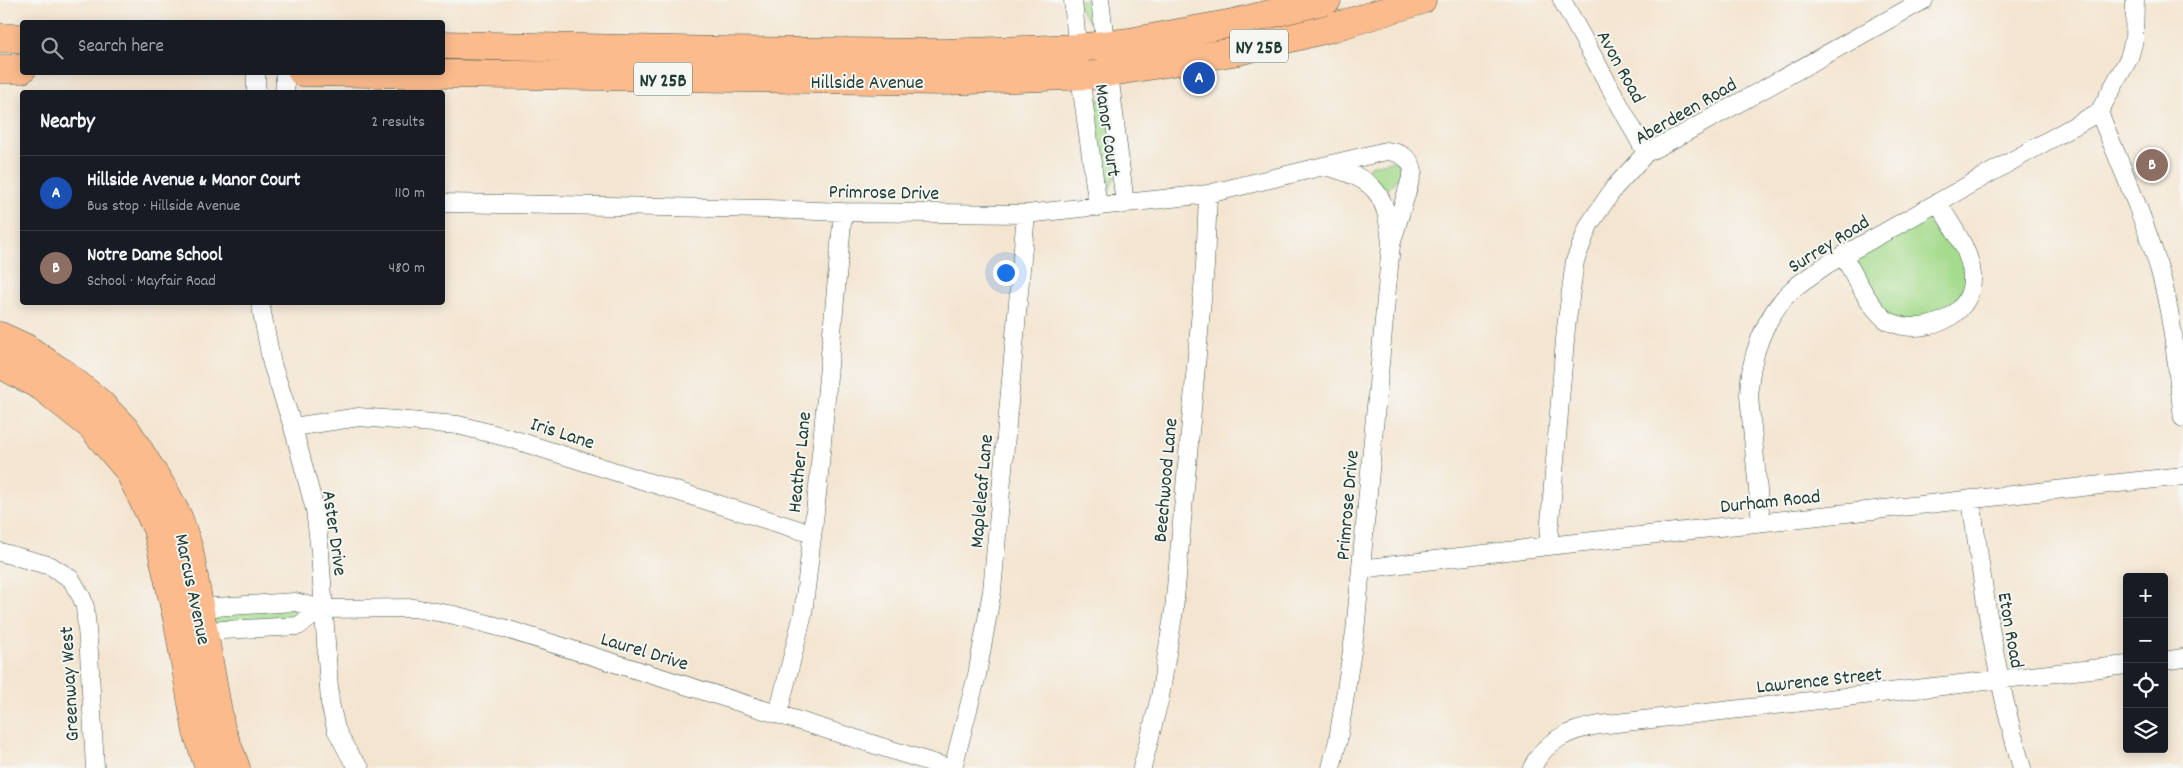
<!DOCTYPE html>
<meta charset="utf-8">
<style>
body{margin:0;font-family:Dekko,sans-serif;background:#242831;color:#f1f3f6}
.controls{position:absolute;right:15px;bottom:15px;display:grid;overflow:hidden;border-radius:5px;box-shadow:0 2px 12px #0003}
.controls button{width:45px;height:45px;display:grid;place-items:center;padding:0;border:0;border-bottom:1px solid #363941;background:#171b24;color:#f1f3f6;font:25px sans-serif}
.you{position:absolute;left:1005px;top:272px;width:18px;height:18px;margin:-12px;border:4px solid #fff;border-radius:50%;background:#1a73e8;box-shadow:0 0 0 8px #1a73e833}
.badge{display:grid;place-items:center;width:32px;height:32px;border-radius:50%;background:#d1495b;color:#fff;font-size:16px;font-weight:700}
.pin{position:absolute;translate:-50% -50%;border:2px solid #fff;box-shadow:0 1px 5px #0006}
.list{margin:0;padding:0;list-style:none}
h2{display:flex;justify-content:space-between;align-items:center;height:65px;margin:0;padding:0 20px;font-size:21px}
h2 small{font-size:16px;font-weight:400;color:#9ea1a6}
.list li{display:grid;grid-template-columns:32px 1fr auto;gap:15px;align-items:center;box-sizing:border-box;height:75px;padding:0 20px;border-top:1px solid #363941}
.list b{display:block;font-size:19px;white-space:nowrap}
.list p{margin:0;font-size:16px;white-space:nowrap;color:#9ea1a6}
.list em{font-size:16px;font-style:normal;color:#9ea1a6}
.icon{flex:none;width:28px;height:28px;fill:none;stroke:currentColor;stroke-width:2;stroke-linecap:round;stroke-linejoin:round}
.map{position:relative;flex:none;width:2183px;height:768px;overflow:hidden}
.search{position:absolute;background:#171b24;box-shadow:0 2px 12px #0003;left:20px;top:20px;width:425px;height:55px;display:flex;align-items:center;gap:12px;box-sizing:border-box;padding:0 18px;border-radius:5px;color:#9ea1a6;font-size:19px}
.panel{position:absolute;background:#171b24;box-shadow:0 2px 12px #0003;left:20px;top:90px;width:425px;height:215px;border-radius:5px}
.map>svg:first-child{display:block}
.green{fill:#a5db8c;stroke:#628c60}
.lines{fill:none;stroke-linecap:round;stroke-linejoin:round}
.street-casing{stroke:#3f564b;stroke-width:19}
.primary-casing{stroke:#3f564b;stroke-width:29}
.street{stroke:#fff;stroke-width:18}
.primary{stroke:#fbbb8d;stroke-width:28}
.labels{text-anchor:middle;stroke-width:4;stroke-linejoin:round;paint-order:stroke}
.shield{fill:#f6f6f2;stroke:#60746d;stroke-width:1}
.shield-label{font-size:19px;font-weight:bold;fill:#1f3d34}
.street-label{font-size:20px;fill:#1f3d34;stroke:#f6f6f2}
</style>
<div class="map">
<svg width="2183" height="768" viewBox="0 0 2183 768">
<rect width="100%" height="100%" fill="#f6f6f2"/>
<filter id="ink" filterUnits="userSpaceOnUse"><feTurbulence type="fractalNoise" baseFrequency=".02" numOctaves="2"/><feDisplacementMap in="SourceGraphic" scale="10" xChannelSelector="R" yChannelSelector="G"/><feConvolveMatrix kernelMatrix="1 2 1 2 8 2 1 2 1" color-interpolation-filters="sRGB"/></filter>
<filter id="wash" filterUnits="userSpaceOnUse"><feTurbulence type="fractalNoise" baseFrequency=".0096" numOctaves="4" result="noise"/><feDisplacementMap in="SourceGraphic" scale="20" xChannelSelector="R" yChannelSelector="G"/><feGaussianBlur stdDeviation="1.12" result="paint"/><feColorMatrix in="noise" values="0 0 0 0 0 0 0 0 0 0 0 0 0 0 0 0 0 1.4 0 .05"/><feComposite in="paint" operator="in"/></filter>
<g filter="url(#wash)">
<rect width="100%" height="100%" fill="#f4e5d0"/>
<path class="green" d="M1077,0H1097L1089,22L1077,5Z
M1098,98L1111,114L1117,172L1109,191L1097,174L1091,116Z
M1391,161L1398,162L1401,172L1389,188H1383L1367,173L1370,166Z
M1938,203L1972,276L1947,319L1893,324L1843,255Z
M200,608L323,609L298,626L204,631Z"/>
</g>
<g filter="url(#ink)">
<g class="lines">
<defs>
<path id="street" d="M1073,0L1080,76L1098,207
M1100,0L1125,204
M1562,0L1646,153
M256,92V72
M285,92V72
M2099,112C2120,164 2143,215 2159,268C2173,317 2177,368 2183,418
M2099,112L2129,58L2134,40L2135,0
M1324,166C1376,178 1387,194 1391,245L1355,632L1338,740L1331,768
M442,203L768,209L843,212L1026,214L1208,194L1386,151C1399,152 1411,157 1413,171L1391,245
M1843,255C1855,276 1867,303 1885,319C1890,323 1896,324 1903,326C1935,332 1974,312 1972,275C1970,249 1951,225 1938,203
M260,302L272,364L293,427L315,510L320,552L330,703L336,729L350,756L360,768
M293,427L359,417L458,425L509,438L812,534
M1971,499C1983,589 1996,680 2022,768
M1761,522L1749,396C1749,358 1765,314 1794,288C1804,280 1815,273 1826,265L2099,112
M1548,546L1566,328L1575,261L1589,225L1614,188L1646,153L1681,135L1924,0
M0,552L51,566L71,579L82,598L85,607L89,652L95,768
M1361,569L1548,546L2183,476
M191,614L200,608L295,602L323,609L414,608L454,615L503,628L949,768
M195,628L204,631L298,626L323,609
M2164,661L2183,658
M778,714L803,614L818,486L843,212
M953,768L977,675L992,591L1026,214
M1142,768L1160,697L1174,610L1205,266L1208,194
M1532,768C1545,740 1570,730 1599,725L2127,665"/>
<path id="primary" d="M0,38H22
M442,45L722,51L943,53L1078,48L1130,42L1233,23L1327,0
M0,69H22
M302,72L944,81L1093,75L1239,51L1331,28L1422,0
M0,336L26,348L42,359L63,373L99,402L127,431L165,492L179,519L189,549L221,729L236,768
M0,364L42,387L91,426L129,471L157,529L178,623L197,732L209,768"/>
</defs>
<use href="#street" class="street-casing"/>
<use href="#primary" class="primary-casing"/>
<use href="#street" class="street"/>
<use href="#primary" class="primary"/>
</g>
</g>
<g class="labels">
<g class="shield">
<rect x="1230" y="29.5" width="58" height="33" rx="4"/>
<rect x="634" y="62.5" width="58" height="33" rx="4"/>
</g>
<g class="shield-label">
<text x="1259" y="53">NY 25B</text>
<text x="663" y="86">NY 25B</text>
</g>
<g class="street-label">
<text transform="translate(1622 66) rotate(61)" y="7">Avon Road</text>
<text x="867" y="88">Hillside Avenue</text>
<text transform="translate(1685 110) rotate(-30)" y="7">Aberdeen Road</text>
<text transform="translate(1109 130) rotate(82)" y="7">Manor Court</text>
<text transform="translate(884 191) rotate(1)" y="7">Primrose Drive</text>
<text transform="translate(1828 243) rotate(-32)" y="7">Surrey Road</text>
<text transform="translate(563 432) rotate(18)" y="7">Iris Lane</text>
<text transform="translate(798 462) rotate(-84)" y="7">Heather Lane</text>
<text transform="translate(1164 480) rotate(-85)" y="7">Beechwood Lane</text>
<text transform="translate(980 491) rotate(-85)" y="7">Mapleleaf Lane</text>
<text transform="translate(1770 500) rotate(-6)" y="7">Durham Road</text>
<text transform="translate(1346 505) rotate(-85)" y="7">Primrose Drive</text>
<text transform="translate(336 533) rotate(82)" y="7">Aster Drive</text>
<text transform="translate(194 589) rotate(78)" y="7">Marcus Avenue</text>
<text transform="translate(2012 630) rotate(80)" y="7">Eton Road</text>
<text transform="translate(645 650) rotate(17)" y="7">Laurel Drive</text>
<text transform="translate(1819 679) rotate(-6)" y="7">Lawrence Street</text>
<text transform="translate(68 684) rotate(-93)" y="7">Greenway West</text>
</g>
</g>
</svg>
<div class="controls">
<button>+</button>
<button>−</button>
<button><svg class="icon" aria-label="locate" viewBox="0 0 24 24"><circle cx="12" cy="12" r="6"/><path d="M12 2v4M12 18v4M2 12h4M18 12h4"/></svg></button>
<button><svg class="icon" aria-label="layers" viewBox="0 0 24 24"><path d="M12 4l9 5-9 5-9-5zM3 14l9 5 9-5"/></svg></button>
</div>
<div class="you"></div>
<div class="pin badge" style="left:1199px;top:78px;background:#1a4fb4">A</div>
<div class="pin badge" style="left:2152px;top:165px;background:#8d6e63">B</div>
<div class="search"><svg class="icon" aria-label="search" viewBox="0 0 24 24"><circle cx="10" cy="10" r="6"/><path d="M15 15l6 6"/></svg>Search here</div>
<section class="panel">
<h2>Nearby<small>2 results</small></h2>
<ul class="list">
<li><span class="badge" style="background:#1a4fb4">A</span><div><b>Hillside Avenue &amp; Manor Court</b><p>Bus stop · Hillside Avenue</p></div><em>110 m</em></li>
<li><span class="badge" style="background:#8d6e63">B</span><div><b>Notre Dame School</b><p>School · Mayfair Road</p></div><em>480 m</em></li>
</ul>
</section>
</div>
